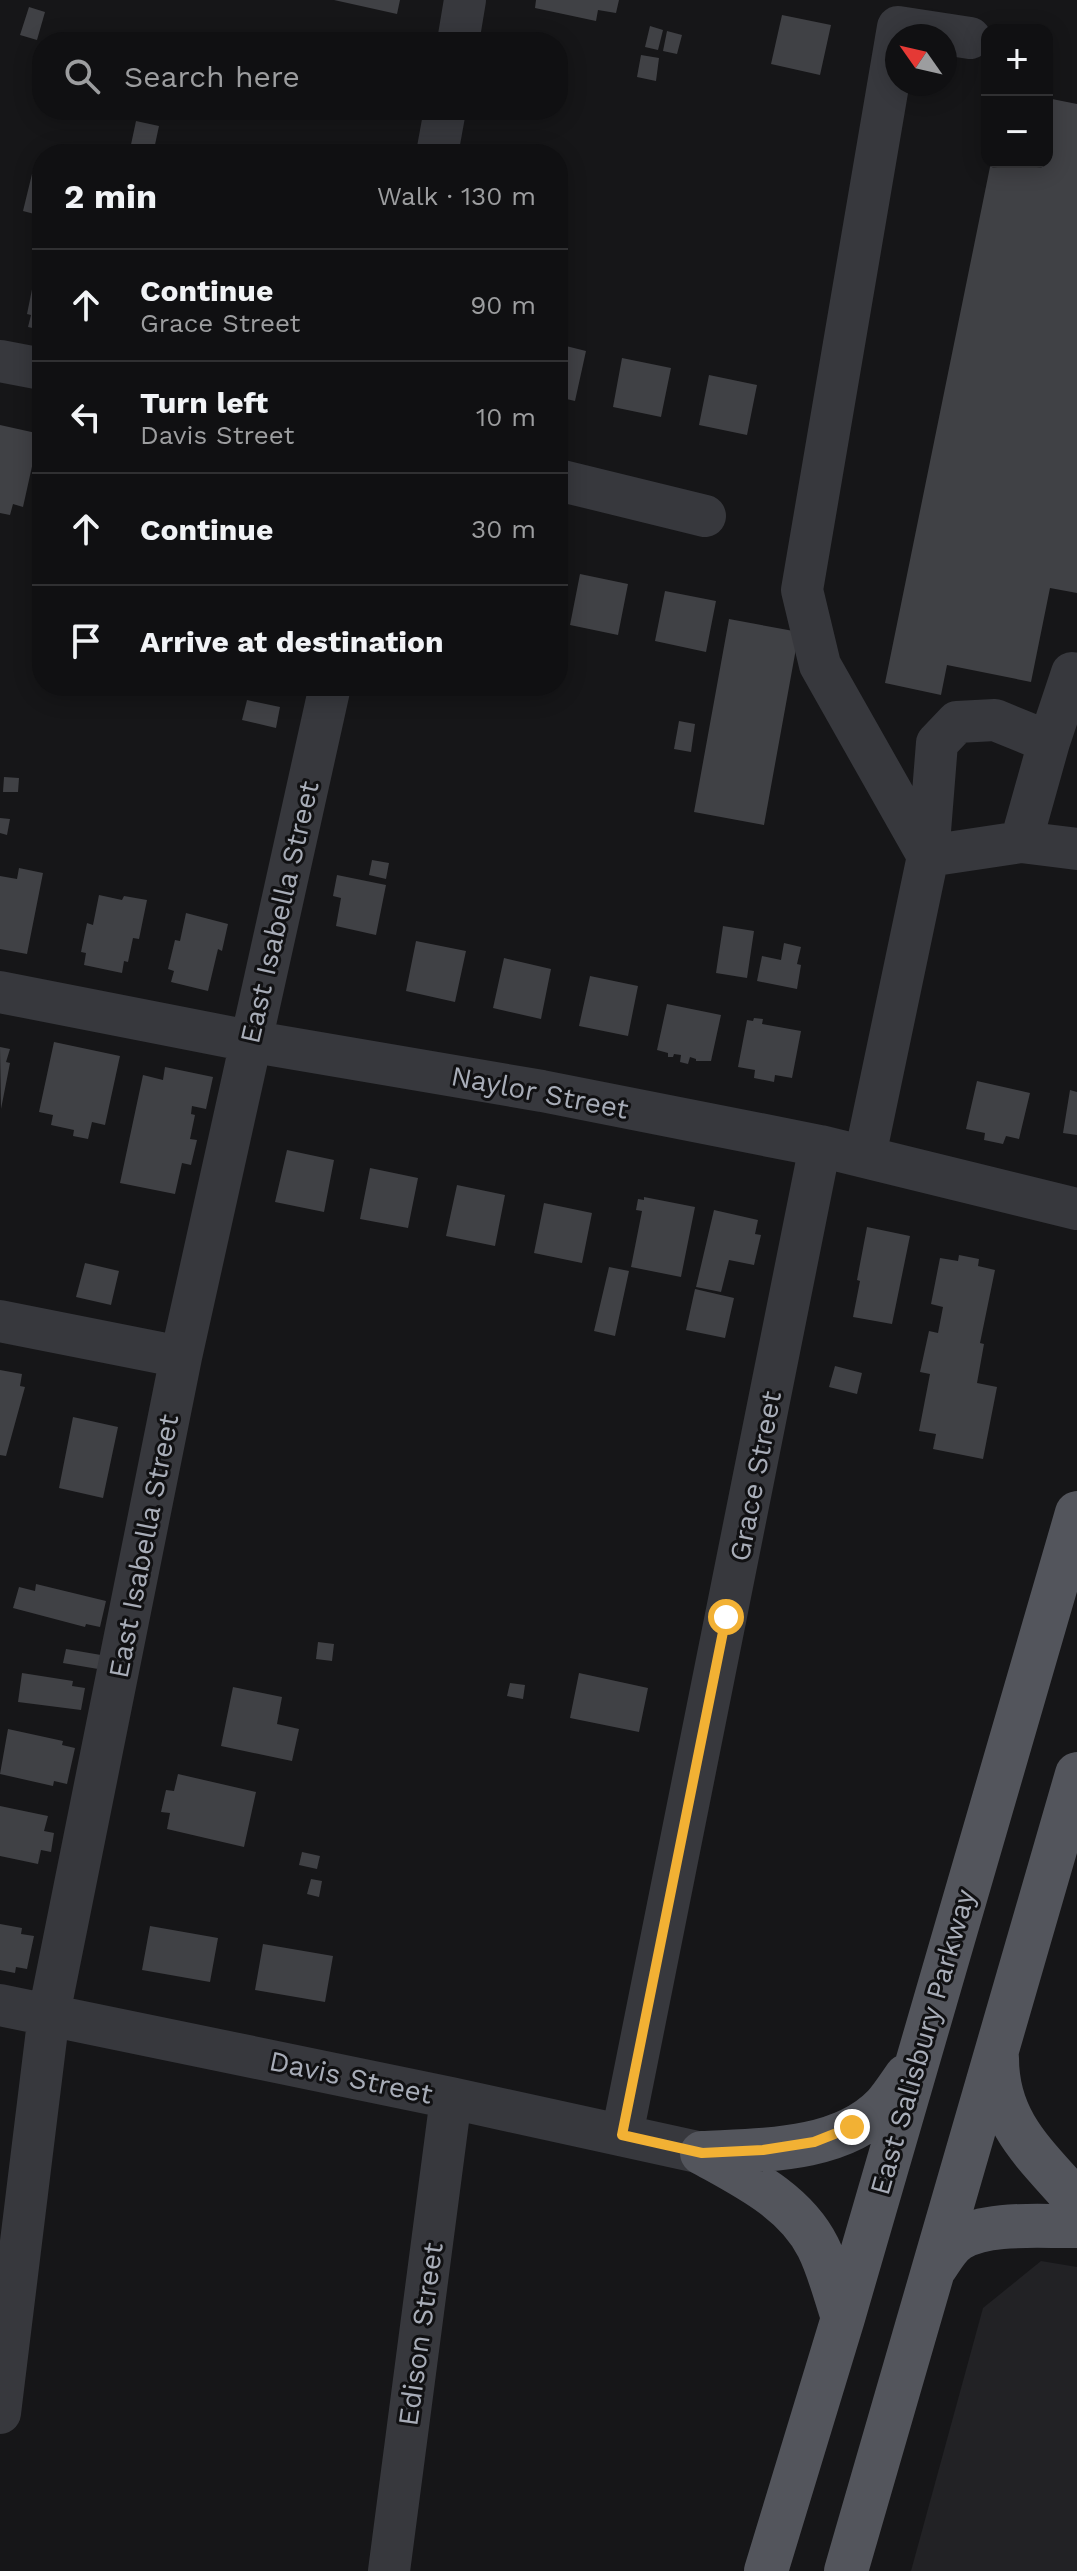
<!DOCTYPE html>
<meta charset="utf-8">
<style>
body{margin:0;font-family:"Work Sans",sans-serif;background:#1e1e20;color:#f1f3f6}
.controls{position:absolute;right:24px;top:24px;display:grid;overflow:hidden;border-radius:16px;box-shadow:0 4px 20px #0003}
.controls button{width:72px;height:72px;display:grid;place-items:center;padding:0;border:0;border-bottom:2px solid #303032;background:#101012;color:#f1f3f6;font:40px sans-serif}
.compass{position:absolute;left:885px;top:24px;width:72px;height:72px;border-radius:50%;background:#101012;box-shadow:0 4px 20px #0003;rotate:304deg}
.stop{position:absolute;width:24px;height:24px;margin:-18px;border:6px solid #f2b134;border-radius:50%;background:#fff}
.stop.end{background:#f2b134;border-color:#fff;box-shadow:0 2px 8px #0008}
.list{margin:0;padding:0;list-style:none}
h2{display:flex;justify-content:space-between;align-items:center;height:104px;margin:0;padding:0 32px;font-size:34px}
h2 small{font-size:26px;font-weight:400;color:#9c9d9f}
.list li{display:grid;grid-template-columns:52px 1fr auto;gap:24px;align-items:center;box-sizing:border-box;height:112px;padding:0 32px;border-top:2px solid #303032}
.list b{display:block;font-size:30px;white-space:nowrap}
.list p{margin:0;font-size:26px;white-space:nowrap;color:#9c9d9f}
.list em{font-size:26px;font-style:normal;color:#9c9d9f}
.icon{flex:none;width:44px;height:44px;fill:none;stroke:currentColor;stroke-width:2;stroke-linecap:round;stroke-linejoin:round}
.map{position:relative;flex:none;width:1077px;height:2571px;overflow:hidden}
.search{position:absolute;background:#101012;box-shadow:0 4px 20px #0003;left:32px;top:32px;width:536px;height:88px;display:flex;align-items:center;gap:20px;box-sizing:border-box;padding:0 28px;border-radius:32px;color:#9c9d9f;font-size:30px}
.panel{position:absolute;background:#101012;box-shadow:0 4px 20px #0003;left:32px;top:144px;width:536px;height:552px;border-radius:32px}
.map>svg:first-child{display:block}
.built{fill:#222225}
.building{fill:#404145}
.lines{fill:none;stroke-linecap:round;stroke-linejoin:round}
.minor{stroke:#37383d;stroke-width:42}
.major{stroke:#53555c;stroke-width:44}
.route{stroke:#f2b134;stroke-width:10}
.labels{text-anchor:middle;stroke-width:6;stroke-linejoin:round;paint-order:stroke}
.street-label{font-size:28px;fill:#a8adb8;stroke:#111113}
</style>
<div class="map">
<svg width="1077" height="2571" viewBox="0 0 1077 2571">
<rect width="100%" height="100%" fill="#161618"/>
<path class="built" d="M1041,2261L1077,2267V2571H911L983,2308Z"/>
<path class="building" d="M334,0H400L397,14Z
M536,0H619L616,13L598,10L596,21L535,8Z
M29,7L45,12L37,40L20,35Z
M782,15L831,25L820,75L771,64Z
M650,26L663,30L658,50L645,47Z
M667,31L682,35L677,54L663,51Z
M641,55L659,58L656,81L637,77Z
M1047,98L1077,104V593L1050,588L1031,682L947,665L941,695L885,683L991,162H1047Z
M136,121L159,126L153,154H129Z
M32,174L42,176V216L23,211Z
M41,245L42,246V330L28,327L31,315L27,314Z
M558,344L586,351L575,401L558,397Z
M622,358L671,368L661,417L613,407Z
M709,375L757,385L747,435L699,425Z
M0,425L36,433L33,443L37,444L23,507L13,504L10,515L0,513Z
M580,574L628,584L618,635L570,625Z
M665,591L716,601L706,652L655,641Z
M729,619L799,632L764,825L694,812Z
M247,700L280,707L276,728L242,720Z
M679,721L695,724L691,752L674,749Z
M4,777L19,778L18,792H3Z
M0,818L10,819L7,835L0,833Z
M372,860L389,863L386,879L369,875Z
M19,868L43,873L27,954L0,949V876L17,879Z
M337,875L386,885L376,935L336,926L341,898L333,896Z
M99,895L122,900L124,896L147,900L139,939L133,938L128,962L124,961L122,973L84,965L86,953L81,952L87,923L93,925Z
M186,913L228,924L222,951L218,949L208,991L171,982L174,971L168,969L175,940L180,941Z
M723,926L754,931L747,978L716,973Z
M416,941L466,951L455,1002L406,991Z
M784,943L801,947L797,964L801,965L797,989L757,981L762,956L781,960Z
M504,958L551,969L541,1019L493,1008Z
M590,976L638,986L628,1036L579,1026Z
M667,1004L721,1015L711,1061H696V1059L690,1057L688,1064L680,1062L681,1055L674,1054L673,1057H668V1053L657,1050Z
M754,1018L763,1019L762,1024L801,1031L792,1078L775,1075L774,1082L754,1078L755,1070L738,1067L747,1020L753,1021Z
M54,1042L120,1056L105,1125L92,1122L88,1139L73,1136L74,1130L51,1125L53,1115L39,1112Z
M0,1047L10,1049L6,1062L10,1063L1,1109Z
M165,1067L213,1077L206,1109L192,1106L191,1114L195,1115L190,1139L197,1140L191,1165L182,1163L175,1194L120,1183L143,1075L163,1080Z
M977,1081L1030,1093L1019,1139L1006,1136L1003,1144L984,1140L985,1133L966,1129Z
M1070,1090L1077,1092V1135L1063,1133Z
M287,1150L334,1160L324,1212L275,1202Z
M370,1168L418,1178L408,1228L360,1219Z
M457,1185L505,1195L495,1246L446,1236Z
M644,1197L695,1207L681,1277L631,1267L642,1211L636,1210L638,1199L644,1200Z
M544,1203L592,1213L582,1263L534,1253Z
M714,1210L758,1220L755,1234L761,1235L754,1265L729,1260L721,1292L696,1287Z
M867,1227L910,1236L892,1324L853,1317L860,1281L857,1280Z
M959,1255L979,1259L978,1266L995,1270L980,1343L984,1344L977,1383L997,1387L983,1459L933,1449L936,1434L919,1431L930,1374L920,1372L929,1331L938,1333L943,1307L931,1304L940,1258L958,1261Z
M85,1263L119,1271L111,1305L76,1297Z
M609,1267L629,1271L615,1336L594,1331Z
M695,1289L734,1298L725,1338L686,1330Z
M835,1366L862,1373L857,1394L829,1387Z
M0,1370L22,1374L20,1386L25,1387L6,1456L0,1455Z
M73,1417L118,1427L103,1498L59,1488Z
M36,1584L106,1601L100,1627L86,1624L85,1627L13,1608L19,1587L35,1591Z
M318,1642L334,1644L332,1661L316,1659Z
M66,1649L101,1655L98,1669L63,1663Z
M22,1673L73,1681L72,1686L85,1688L81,1710L18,1702Z
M579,1673L648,1688L639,1732L570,1718Z
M510,1683L525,1685L523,1699L507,1696Z
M233,1687L282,1697L277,1724L299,1729L292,1761L221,1746Z
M8,1729L63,1741L62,1745L75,1748L67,1784L54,1781L53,1786L0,1774Z
M178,1774L256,1792L244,1847L167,1829L170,1813L161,1812L166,1790L174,1791Z
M0,1806L48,1816L44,1831L54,1833L51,1852L41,1850L38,1864L0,1856Z
M302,1852L320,1856L317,1869L299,1865Z
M311,1879L322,1881L319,1897L307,1894Z
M0,1924L22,1928L21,1934L34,1936L27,1969L16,1967L15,1973L0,1970Z
M150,1926L218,1938L210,1982L142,1970Z
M263,1944L333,1956L325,2002L255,1990Z"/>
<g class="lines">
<path class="minor" d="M458,42L465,0
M437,154L445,110
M0,361L42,369
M558,480L705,516
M1021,842L1049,742L1072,673L1077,674
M928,856L820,665L802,590L898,27L970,38
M928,856L1021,842L1077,849
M0,992L249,1041L542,1091L820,1146L1077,1209
M865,1156L928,856L937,743L957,722L995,720L1049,742
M0,1321L181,1357
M0,2005L451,2098L702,2153
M622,2135L820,1146
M0,2413L49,2014L181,1357L330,686
M389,2571L451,2098"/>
<path class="major" d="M997,2058C997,2124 1037,2155 1077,2202
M702,2153C760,2150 840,2152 884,2106C892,2097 899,2086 906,2076
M702,2153C745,2177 795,2201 818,2247C829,2269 835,2294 843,2318
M935,2268C942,2258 948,2246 959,2239C988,2221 1043,2227 1077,2226
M766,2571L843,2318L1077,1513
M846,2571L1077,1774"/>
</g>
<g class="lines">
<path class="route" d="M726,1617L622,2135L702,2153L763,2150L814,2142L852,2127"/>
</g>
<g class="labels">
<g class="street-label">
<text transform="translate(279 912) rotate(-77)" y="10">East Isabella Street</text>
<text transform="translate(540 1092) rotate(11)" y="10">Naylor Street</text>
<text transform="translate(755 1476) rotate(-79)" y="10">Grace Street</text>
<text transform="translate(143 1546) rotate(-79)" y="10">East Isabella Street</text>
<text transform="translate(922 2042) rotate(-74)" y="10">East Salisbury Parkway</text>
<text transform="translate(351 2077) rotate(12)" y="10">Davis Street</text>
<text transform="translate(420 2334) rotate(-82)" y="10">Edison Street</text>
</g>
</g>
</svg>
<div class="controls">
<button>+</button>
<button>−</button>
</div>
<svg class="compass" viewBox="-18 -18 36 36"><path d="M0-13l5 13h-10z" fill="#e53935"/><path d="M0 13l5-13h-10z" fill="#9c9d9f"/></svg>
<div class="stop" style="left:726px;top:1617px"></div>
<div class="stop end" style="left:852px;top:2127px"></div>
<div class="search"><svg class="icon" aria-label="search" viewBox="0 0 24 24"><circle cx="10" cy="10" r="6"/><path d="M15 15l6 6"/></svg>Search here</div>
<section class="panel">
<h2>2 min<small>Walk · 130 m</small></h2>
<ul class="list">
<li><svg class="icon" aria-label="ahead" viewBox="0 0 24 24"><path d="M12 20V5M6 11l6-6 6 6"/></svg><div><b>Continue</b><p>Grace Street</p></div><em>90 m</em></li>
<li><svg class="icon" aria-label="left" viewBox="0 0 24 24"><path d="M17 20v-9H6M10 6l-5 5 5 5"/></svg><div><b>Turn left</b><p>Davis Street</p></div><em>10 m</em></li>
<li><svg class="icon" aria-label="ahead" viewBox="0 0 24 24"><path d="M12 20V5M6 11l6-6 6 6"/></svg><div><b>Continue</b></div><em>30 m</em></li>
<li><svg class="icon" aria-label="arrive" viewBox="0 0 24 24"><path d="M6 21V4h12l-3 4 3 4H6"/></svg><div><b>Arrive at destination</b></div></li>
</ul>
</section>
</div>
